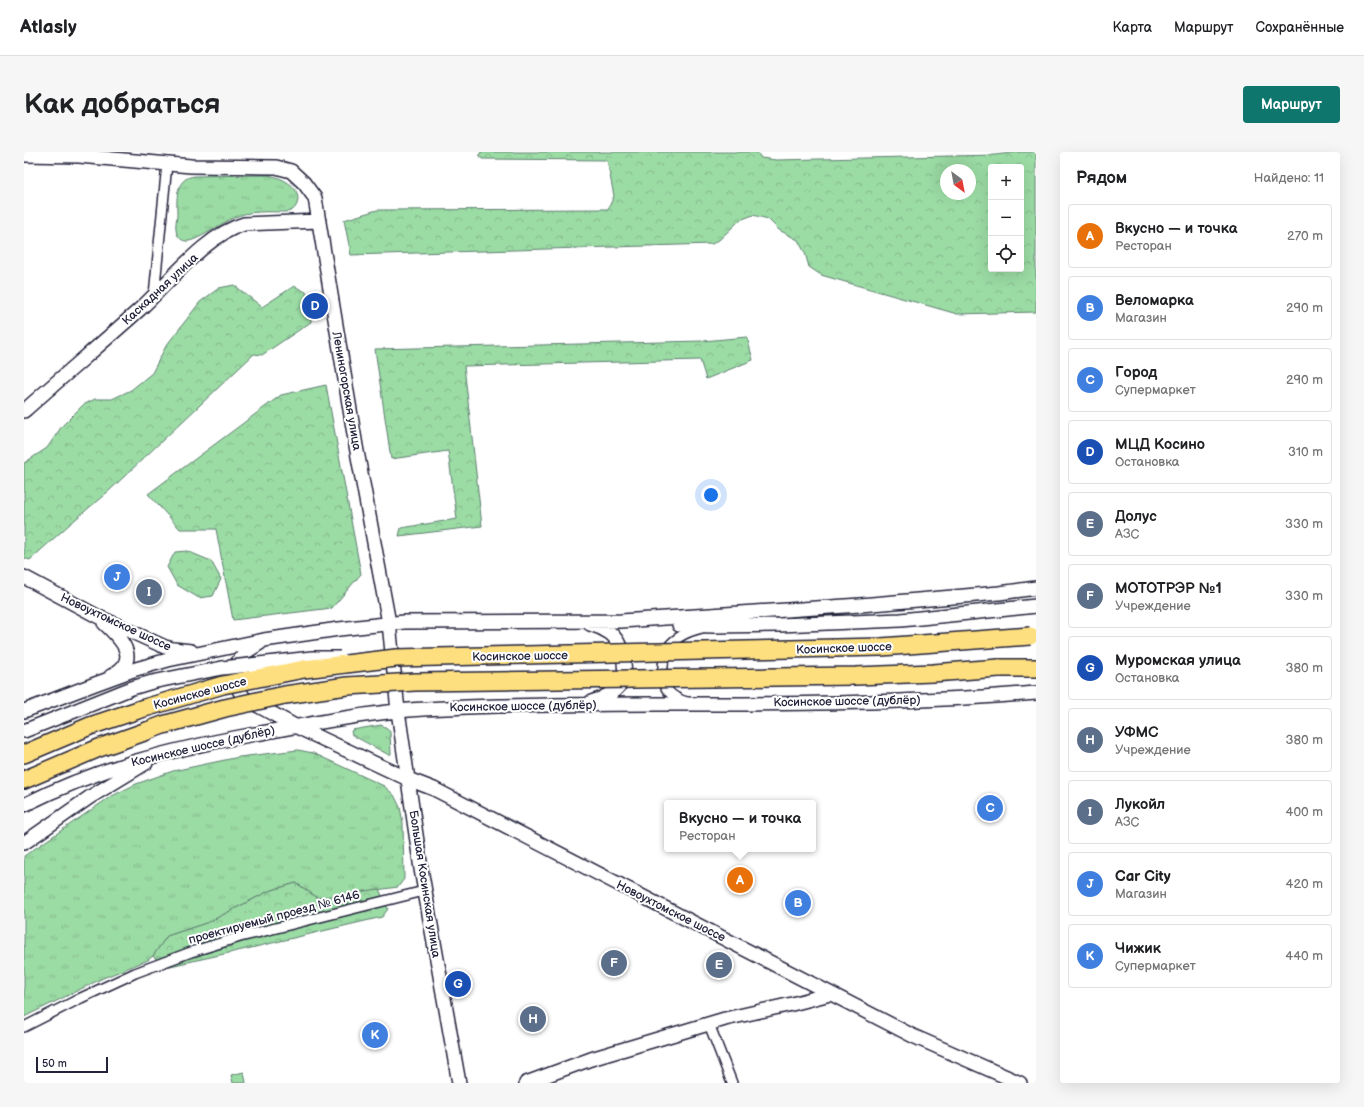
<!DOCTYPE html>
<html lang="ru">
<meta charset="utf-8">
<style>
body{margin:0;font-family:"Balsamiq Sans",sans-serif;background:#f6f6f6;color:#202124}
.controls{position:absolute;right:12px;top:12px;display:grid;overflow:hidden;border-radius:4px;box-shadow:0 4px 16px #0002}
.controls button{width:36px;height:36px;display:grid;place-items:center;padding:0;border:0;border-bottom:1px solid #e0e0e0;background:#fff;color:#202124;font:20px sans-serif}
.compass{position:absolute;left:916px;top:12px;width:36px;height:36px;border-radius:50%;background:#fff;box-shadow:0 4px 16px #0002;rotate:148deg}
.scale{position:absolute;left:12px;bottom:10px;width:72px;box-sizing:border-box;padding-left:4px;border:2px solid #22223b;border-top:0;font-size:11px;line-height:14px;white-space:nowrap;color:#22223b;-webkit-text-stroke:3px #fff;paint-order:stroke}
.you{position:absolute;left:687px;top:343px;width:14px;height:14px;margin:-10px;border:3px solid #fff;border-radius:50%;background:#1a73e8;box-shadow:0 0 0 6px #1a73e833}
.badge{display:grid;place-items:center;width:26px;height:26px;border-radius:50%;background:#0f766e;color:#fff;font-size:13px;font-weight:700}
.pin{position:absolute;translate:-50% -50%;border:2px solid #fff;box-shadow:0 1px 4px #0006}
.popup{position:absolute;left:640px;top:648px;width:152px;height:52px;box-sizing:border-box;display:grid;place-content:center;border-radius:4px;background:#fff;filter:drop-shadow(0 1px 3px #0005);font-size:13px;white-space:nowrap;color:#757577}
.popup b{font-size:15px;color:#202124}
.popup::after{content:'';position:absolute;left:50%;top:100%;margin-left:-8px;border:8px solid transparent;border-top-color:#fff}
.list{margin:0;padding:0;list-style:none}
h2{display:flex;justify-content:space-between;align-items:center;height:52px;margin:0;padding:0 16px;font-size:17px}
h2 small{font-size:13px;font-weight:400;color:#757577}
.list li{display:grid;grid-template-columns:26px 1fr auto;gap:12px;align-items:center;box-sizing:border-box;height:64px;margin:0 8px 8px;padding:0 8px;border:1px solid #e0e0e0;border-radius:4px}
.list b{display:block;font-size:15px;white-space:nowrap}
.list p{margin:0;font-size:13px;white-space:nowrap;color:#757577}
.list em{font-size:13px;font-style:normal;color:#757577}
.icon{flex:none;width:22px;height:22px;fill:none;stroke:currentColor;stroke-width:2;stroke-linecap:round;stroke-linejoin:round}
.map{position:relative;flex:none;width:1012px;height:931px;overflow:hidden;border-radius:4px}
header{display:flex;align-items:center;gap:24px;box-sizing:border-box;height:56px;padding:0 20px;background:#fff;border-bottom:1px solid #e0e0e0}
header strong{font-size:19px}
nav{display:flex;gap:22px;margin-inline-start:auto;font-size:14px}
.intro{display:flex;align-items:center;justify-content:space-between;box-sizing:border-box;height:96px;padding:0 24px}
h1{margin:0;font-size:28px}
.button{padding:10px 18px;border-radius:4px;background:#0f766e;color:#fff;font-size:14px;font-weight:700}
main{display:flex;gap:24px;padding:0 24px}
aside{flex:1;background:#fff;border-radius:4px;box-shadow:0 4px 16px #0002}
.map>svg:first-child{display:block}
.grass{fill:url(#grass-tufts);stroke:#5e7e70}
.forest{fill:url(#forest-crowns);stroke:#5e7e70;fill-rule:evenodd}
.pitch{fill:#9bdba4;stroke:#5e7e70}
.lines{fill:none;stroke-linecap:round;stroke-linejoin:round}
.street-casing{stroke:#22223b;stroke-width:12}
.secondary-casing{stroke:#22223b;stroke-width:16}
.highway-casing{stroke:#22223b;stroke-width:20}
.street{stroke:#fff;stroke-width:9}
.secondary{stroke:#fff;stroke-width:13}
.highway{stroke:#fedf80;stroke-width:17}
.secondary-bridge-casing{stroke:#22223b;stroke-width:16;stroke-linecap:butt}
.highway-bridge-casing{stroke:#22223b;stroke-width:20;stroke-linecap:butt}
.secondary-bridge{stroke:#fff;stroke-width:13}
.highway-bridge{stroke:#fedf80;stroke-width:17}
.labels{text-anchor:middle;stroke-width:4;stroke-linejoin:round;paint-order:stroke}
.street-label{font-size:12px;fill:#22223b;stroke:#fff}
</style>
<header>
<strong>Atlasly</strong>
<nav><a>Карта</a><a>Маршрут</a><a>Сохранённые</a></nav>
</header>
<div class="intro"><h1>Как добраться</h1><a class="button">Маршрут</a></div>
<main>
<div class="map">
<svg width="1012" height="931" viewBox="0 0 1012 931">
<defs>
<pattern id="grass-tufts" width="24" height="20" patternUnits="userSpaceOnUse"><rect width="24" height="20" fill="#9bdba4"/><path d="M3 7l-1-3M5 7V3M7 7l1-3M15 17l-1-3M17 17v-4M19 17l1-3" fill="none" stroke="#85bc8e"/></pattern>
<pattern id="forest-crowns" width="20" height="18" patternUnits="userSpaceOnUse"><rect width="20" height="18" fill="#9bdba4"/><path d="M2 6a3 3 0 1 1 6 0M12 15a3 3 0 1 1 6 0" fill="none" stroke="#85bc8e"/></pattern>
</defs>
<rect width="100%" height="100%" fill="#fff"/>
<filter id="ink" filterUnits="userSpaceOnUse"><feTurbulence type="fractalNoise" baseFrequency=".025" numOctaves="2"/><feDisplacementMap in="SourceGraphic" scale="8" xChannelSelector="R" yChannelSelector="G"/><feConvolveMatrix kernelMatrix="1 2 1 2 8 2 1 2 1" color-interpolation-filters="sRGB"/></filter>
<g filter="url(#ink)">
<path class="grass" d="M242,23C255,24 279,34 273,52C271,57 268,59 263,60C245,60 225,58 209,66C199,70 171,91 162,89C158,89 155,86 153,82C151,77 152,69 153,64C153,49 150,26 171,24Z
M357,573L363,576L366,580L367,602L365,603L328,583L327,580L328,578Z
M274,598L289,601L360,634L370,643L376,655L379,671L380,727L374,735L294,746L272,731L245,739L185,770L143,784L129,804L124,808L79,826L0,865V704L86,645L112,632L149,619L215,605Z"/>
<path class="forest" d="M457,0H733L737,6L752,8L971,3L995,0H1012V160L933,162L797,123L785,115L781,101L774,88L755,78L744,67L729,63L716,68L695,88L688,92L327,103L320,68L353,58L584,57L590,44L583,8L458,7L455,3ZM967,15H997V117H967ZM922,18H946V42H922Z
M210,133L238,155L270,134L282,140L287,164V170L238,203L230,202L86,338L47,371L6,408L0,406V311L23,296L38,274L59,253L71,247H88L107,238L128,221L142,194L176,150L195,136Z
M723,185L729,208L682,227L676,208L440,214L458,374L375,384L377,376L433,367L424,299L367,307L351,197L679,189Z
M302,233L337,422L308,456L209,468L192,377H156L124,342L257,243Z
M163,399L187,409L197,427L189,444L175,446L153,433L143,415L151,400Z
M272,731L294,746L355,737L364,757L358,765L227,796L142,815L129,804L143,784L185,770L245,739Z"/>
<path class="pitch" d="M220,920L222,931H209L207,923Z"/>
<g class="lines">
<defs>
<path id="street" d="M130,143L143,12
M663,550C656,548 649,545 644,539C636,530 638,503 645,494C653,484 666,479 678,476
M685,872L708,931
M0,875L57,846L111,821L167,800L216,785L400,739"/>
<path id="secondary" d="M0,3L55,4L167,14L252,15L267,19L280,31L291,46L332,294L365,471L374,559L397,717L435,931
M0,259C38,225 77,192 115,158C145,131 181,83 220,72L295,69
M0,425L73,464L141,495L149,497L167,499
M80,471C97,487 118,507 87,524
M566,472C573,474 580,477 586,481C598,490 603,513 599,527C595,539 579,547 567,550
M655,473L689,474L755,473L877,468L1012,454
M236,491L222,500L210,515V530L220,546L271,574L384,627L410,637L889,884L996,931
M0,559L71,532L112,517L144,508L240,488L315,477L380,470L597,469L836,453L975,441L1012,436
M0,579L58,556
M0,653C73,616 146,598 226,583C275,574 323,564 373,559C407,556 442,555 476,554C528,553 579,552 631,552C758,552 885,552 1012,541
M0,691L66,645L122,611
M502,931L567,907L701,867L768,852L806,842"/>
<path id="highway" d="M975,516H1012
M0,602L66,574L117,557
M0,628L75,596L123,579"/>
</defs>
<use href="#street" class="street-casing"/>
<use href="#secondary" class="secondary-casing"/>
<use href="#highway" class="highway-casing"/>
<use href="#street" class="street"/>
<use href="#secondary" class="secondary"/>
<use href="#highway" class="highway"/>
<defs>
<path id="secondary-bridge" d="M58,556L108,536L128,530L198,516L288,506H316"/>
<path id="highway-bridge" d="M117,557L199,533L280,517L372,506L857,495L1006,484
M123,579L139,573L201,556L261,543L323,534L391,530L832,524L909,521L975,516"/>
</defs>
<use href="#secondary-bridge" class="secondary-bridge-casing"/>
<use href="#highway-bridge" class="highway-bridge-casing"/>
<use href="#secondary-bridge" class="secondary-bridge"/>
<use href="#highway-bridge" class="highway-bridge"/>
</g>
</g>
<g class="labels">
<g class="street-label">
<text transform="translate(136 137) rotate(-43)" y="4">Каскадная улица</text>
<text transform="translate(323 239) rotate(80)" y="4">Лениногорская улица</text>
<text transform="translate(92 470) rotate(25)" y="4">Новоухтомское шоссе</text>
<text transform="translate(820 496) rotate(-2)" y="4">Косинское шоссе</text>
<text transform="translate(496 504) rotate(-1)" y="4">Косинское шоссе</text>
<text transform="translate(176 541) rotate(-15)" y="4">Косинское шоссе</text>
<text transform="translate(823 549) rotate(-1)" y="4">Косинское шоссе (дублёр)</text>
<text transform="translate(499 554) rotate(-1)" y="4">Косинское шоссе (дублёр)</text>
<text transform="translate(179 594) rotate(-13)" y="4">Косинское шоссе (дублёр)</text>
<text transform="translate(401 732) rotate(81)" y="4">Большая Косинская улица</text>
<text transform="translate(647 759) rotate(27)" y="4">Новоухтомское шоссе</text>
<text transform="translate(250 765) rotate(-15)" y="4">проектируемый проезд № 6146</text>
</g>
</g>
</svg>
<div class="controls">
<button>+</button>
<button>−</button>
<button><svg class="icon" aria-label="locate" viewBox="0 0 24 24"><circle cx="12" cy="12" r="6"/><path d="M12 2v4M12 18v4M2 12h4M18 12h4"/></svg></button>
</div>
<svg class="compass" viewBox="-18 -18 36 36"><path d="M0-13l5 13h-10z" fill="#e53935"/><path d="M0 13l5-13h-10z" fill="#757577"/></svg>
<div class="scale">50 m</div>
<div class="you"></div>
<div class="pin badge" style="left:716px;top:728px;background:#e8710a">A</div>
<div class="popup"><b>Вкусно — и точка</b>Ресторан</div>
<div class="pin badge" style="left:774px;top:751px;background:#3f7fe0">B</div>
<div class="pin badge" style="left:966px;top:656px;background:#3f7fe0">C</div>
<div class="pin badge" style="left:291px;top:154px;background:#1a4fb4">D</div>
<div class="pin badge" style="left:695px;top:813px;background:#5c6f8a">E</div>
<div class="pin badge" style="left:590px;top:811px;background:#5c6f8a">F</div>
<div class="pin badge" style="left:434px;top:832px;background:#1a4fb4">G</div>
<div class="pin badge" style="left:509px;top:867px;background:#5c6f8a">H</div>
<div class="pin badge" style="left:125px;top:440px;background:#5c6f8a">I</div>
<div class="pin badge" style="left:93px;top:425px;background:#3f7fe0">J</div>
<div class="pin badge" style="left:351px;top:883px;background:#3f7fe0">K</div>
</div>
<aside>
<h2>Рядом<small>Найдено: 11</small></h2>
<ul class="list">
<li><span class="badge" style="background:#e8710a">A</span><div><b>Вкусно — и точка</b><p>Ресторан</p></div><em>270 m</em></li>
<li><span class="badge" style="background:#3f7fe0">B</span><div><b>Веломарка</b><p>Магазин</p></div><em>290 m</em></li>
<li><span class="badge" style="background:#3f7fe0">C</span><div><b>Город</b><p>Супермаркет</p></div><em>290 m</em></li>
<li><span class="badge" style="background:#1a4fb4">D</span><div><b>МЦД Косино</b><p>Остановка</p></div><em>310 m</em></li>
<li><span class="badge" style="background:#5c6f8a">E</span><div><b>Долус</b><p>АЗС</p></div><em>330 m</em></li>
<li><span class="badge" style="background:#5c6f8a">F</span><div><b>МОТОТРЭР №1</b><p>Учреждение</p></div><em>330 m</em></li>
<li><span class="badge" style="background:#1a4fb4">G</span><div><b>Муромская улица</b><p>Остановка</p></div><em>380 m</em></li>
<li><span class="badge" style="background:#5c6f8a">H</span><div><b>УФМС</b><p>Учреждение</p></div><em>380 m</em></li>
<li><span class="badge" style="background:#5c6f8a">I</span><div><b>Лукойл</b><p>АЗС</p></div><em>400 m</em></li>
<li><span class="badge" style="background:#3f7fe0">J</span><div><b>Car City</b><p>Магазин</p></div><em>420 m</em></li>
<li><span class="badge" style="background:#3f7fe0">K</span><div><b>Чижик</b><p>Супермаркет</p></div><em>440 m</em></li>
</ul>
</aside>
</main>
